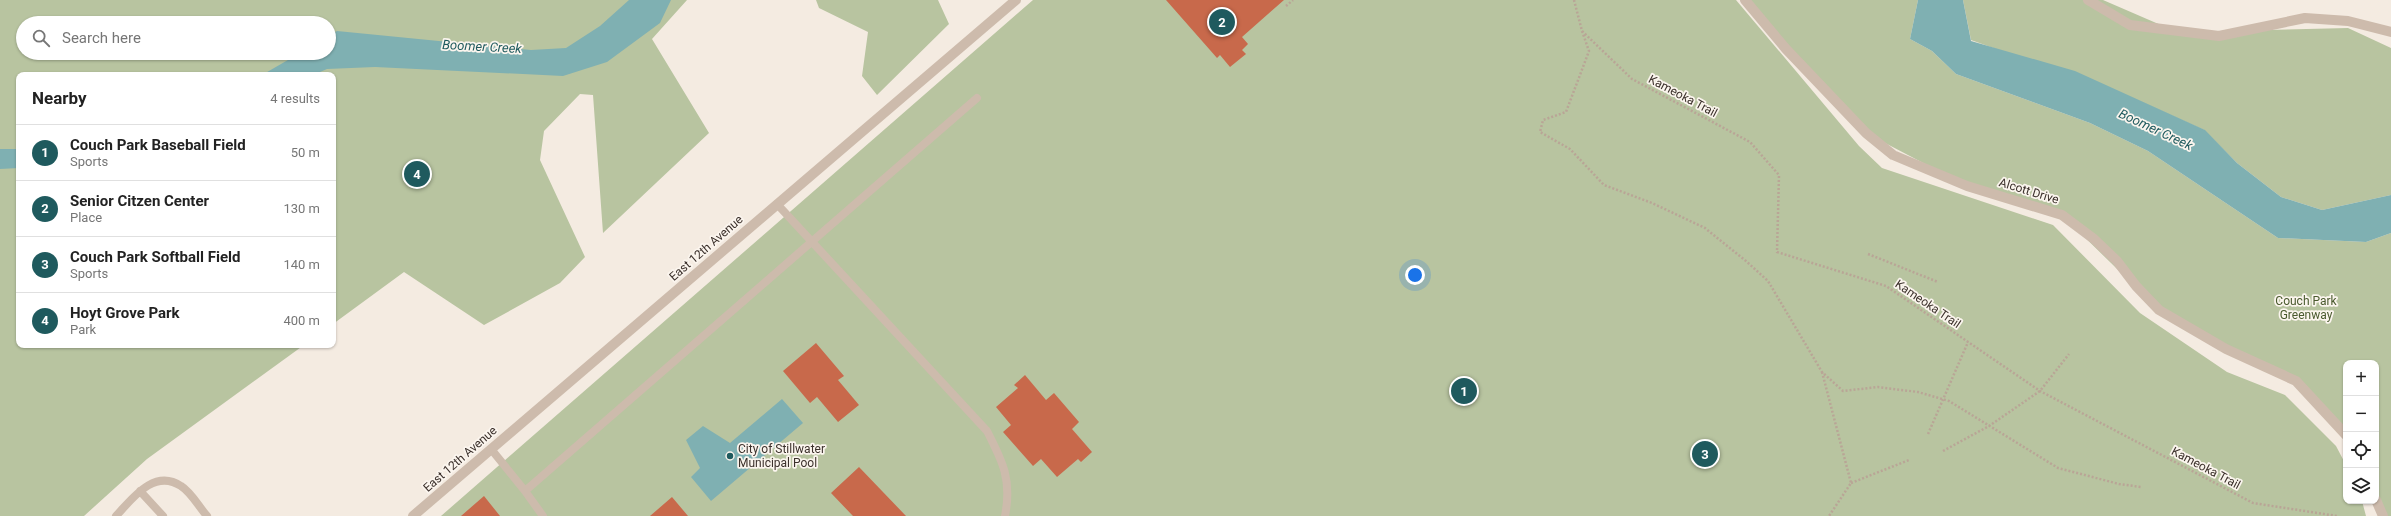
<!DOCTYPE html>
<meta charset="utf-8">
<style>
body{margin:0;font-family:Roboto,sans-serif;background:#f6f6f6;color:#222}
.controls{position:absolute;right:12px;bottom:12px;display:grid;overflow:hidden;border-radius:8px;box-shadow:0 1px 3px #0004}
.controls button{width:36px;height:36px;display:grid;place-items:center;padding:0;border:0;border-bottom:1px solid #e0e0e0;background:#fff;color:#222;font:20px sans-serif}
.you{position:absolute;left:1415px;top:275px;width:14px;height:14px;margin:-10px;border:3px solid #fff;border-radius:50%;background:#1a73e8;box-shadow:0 0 0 6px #1a73e833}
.badge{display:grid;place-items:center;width:26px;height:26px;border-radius:50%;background:#1f5a5e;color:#fff;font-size:13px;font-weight:700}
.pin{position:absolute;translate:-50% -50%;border:2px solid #fff;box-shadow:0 1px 4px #0006}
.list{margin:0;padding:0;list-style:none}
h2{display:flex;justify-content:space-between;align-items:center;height:52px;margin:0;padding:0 16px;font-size:17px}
h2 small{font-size:13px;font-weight:400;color:#767676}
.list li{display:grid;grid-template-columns:26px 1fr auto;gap:12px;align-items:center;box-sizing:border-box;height:56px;padding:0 16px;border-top:1px solid #e0e0e0}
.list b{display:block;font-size:15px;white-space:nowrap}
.list p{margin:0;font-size:13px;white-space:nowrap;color:#767676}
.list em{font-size:13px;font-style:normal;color:#767676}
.icon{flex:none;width:22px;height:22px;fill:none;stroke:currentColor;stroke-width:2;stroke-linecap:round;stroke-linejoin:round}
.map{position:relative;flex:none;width:2391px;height:516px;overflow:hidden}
.search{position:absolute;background:#fff;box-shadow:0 1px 3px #0004;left:16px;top:16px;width:320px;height:44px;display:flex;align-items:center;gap:10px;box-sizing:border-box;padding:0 14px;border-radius:22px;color:#767676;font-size:15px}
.panel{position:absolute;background:#fff;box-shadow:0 1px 3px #0004;left:16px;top:72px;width:320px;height:276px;border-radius:8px}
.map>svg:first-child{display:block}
.green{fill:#b8c4a0;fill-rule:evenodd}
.water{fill:#7fb0b2}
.building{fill:#c8694b}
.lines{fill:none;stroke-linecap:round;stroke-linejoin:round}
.path{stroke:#b9a596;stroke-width:2.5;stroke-dasharray:2 2;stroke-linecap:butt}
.service{stroke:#cdbbac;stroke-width:8}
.minor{stroke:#cdbbac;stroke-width:10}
.tertiary{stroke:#cdbbac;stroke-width:10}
.poi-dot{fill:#1f5a5e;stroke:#fbf5ee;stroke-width:1.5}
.labels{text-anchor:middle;stroke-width:3.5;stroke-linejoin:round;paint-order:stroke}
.street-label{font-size:12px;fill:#3b302b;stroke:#fbf5ee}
.park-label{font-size:12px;fill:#4a5a2e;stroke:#fbf5ee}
.poi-label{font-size:12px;fill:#3b302b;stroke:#fbf5ee;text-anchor:start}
.water-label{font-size:13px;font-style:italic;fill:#1f5a5e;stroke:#fbf5ee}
</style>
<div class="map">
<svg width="2391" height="516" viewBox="0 0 2391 516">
<rect width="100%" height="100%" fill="#f4ebe1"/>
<path class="green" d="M0,0H687L652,39L709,133L603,233L593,95L580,94L544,131L540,160L585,257L560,283L484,325L404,272L333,324V75H19V345H304L147,459L84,516H0ZM23,23H329V53H23Z
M816,0H938L949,24L877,95L862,76L868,32L819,8Z
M1033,0H1736L1859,146L1882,168L2053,225L2140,313L2227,372L2285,395L2336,446L2346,465V501H2362L2366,516H441Z
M1740,0H1918L1910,39L1932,51L1956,74L2090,123L2148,151L2278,238L2366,242L2391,233V516H2387L2376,493V363H2346V435L2296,381L2159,310L2062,215L1967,186L1866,133Z
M1963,0H2103L2177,32L2348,28L2391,48V195L2322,210L2281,197L2237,163L2204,130L2128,96L1971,40Z"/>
<path class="water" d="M629,0H671L660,23L607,62L563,76L375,67L327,69L313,75H262L300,53H329V36L337,31L531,50L566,48L600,26Z
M1918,0H1963L1971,41L2075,71L2205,130L2237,163L2281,197L2322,210L2391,195V233L2366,242L2278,238L2148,151L2090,123L1956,74L1932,51L1910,39Z
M0,149H19V168L0,169Z
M782,399L803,423L711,501L691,477L700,468L686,440L703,426L730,443Z"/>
<path class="building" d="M1166,0H1284L1242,37L1248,44L1242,50L1246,54L1230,67L1220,55L1217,58Z
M816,343L844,376L838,380L859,405L838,422L817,397L810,403L783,371Z
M1025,375L1046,400L1054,393L1079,422L1072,429L1092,452L1081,462L1078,459L1057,477L1041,459L1033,466L1003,432L1011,425L996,407L1018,388L1014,385Z
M859,467L906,516H853L831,493Z
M484,496L500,516H461Z
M672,497L688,516H650Z"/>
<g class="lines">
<path class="path" d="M1574,0L1582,31L1632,79L1750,142L1779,175L1777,252L1886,286L2040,391L2253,503L2337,516
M1286,6L1293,0
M1582,31L1589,51L1566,112L1543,120L1540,132L1570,149L1604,185L1652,203L1705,228L1746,261L1768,281L1822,372L1843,391L1878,387L1918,392L1949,401L2058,468L2119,484L2141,487
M1868,254L1938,282
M1822,372L1851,483L1829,516
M1928,434L1968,342
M1943,451L1989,426L2040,391L2069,354
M1851,483L1909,460"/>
<path class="service" d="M777,204L987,431C1003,462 1012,480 1005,516
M491,449L525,491L977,98
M140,491L163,516
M525,491L543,516
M116,516C132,499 154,468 181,486C191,492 199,507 207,516"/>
<path class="minor" d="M1745,0L1786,49L1866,133L1893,155L1967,186L2062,215L2094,239L2117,261L2136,286L2159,310L2226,349L2296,381L2346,435
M2088,0L2130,25L2219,36L2305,18L2348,21L2391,32
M2376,500L2383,516"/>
<path class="tertiary" d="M413,516L1016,0"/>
</g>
<circle class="poi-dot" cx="730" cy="456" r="4"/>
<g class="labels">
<g class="street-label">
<text transform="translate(1683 96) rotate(28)" y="4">Kameoka Trail</text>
<text transform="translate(2029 191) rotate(17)" y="4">Alcott Drive</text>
<text transform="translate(706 248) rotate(-41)" y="4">East 12th Avenue</text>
<text transform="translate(1928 304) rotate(34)" y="4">Kameoka Trail</text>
<text transform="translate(460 459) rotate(-41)" y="4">East 12th Avenue</text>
<text transform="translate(2206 468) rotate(28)" y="4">Kameoka Trail</text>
</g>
<g class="park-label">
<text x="2306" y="305">Couch Park<tspan x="2306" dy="14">Greenway</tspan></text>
</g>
<g class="poi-label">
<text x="738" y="453">City of Stillwater<tspan x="738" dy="14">Municipal Pool</tspan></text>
</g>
<g class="water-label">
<text transform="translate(482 46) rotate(3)" y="5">Boomer Creek</text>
<text transform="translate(2156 129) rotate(25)" y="5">Boomer Creek</text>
</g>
</g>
</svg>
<div class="controls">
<button>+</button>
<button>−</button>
<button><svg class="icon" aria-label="locate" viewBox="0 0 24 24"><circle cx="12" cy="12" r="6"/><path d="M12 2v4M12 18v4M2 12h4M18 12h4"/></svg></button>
<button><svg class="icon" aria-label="layers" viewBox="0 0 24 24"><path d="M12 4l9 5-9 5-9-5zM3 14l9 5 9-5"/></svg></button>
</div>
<div class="you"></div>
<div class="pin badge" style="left:1464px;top:391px">1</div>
<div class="pin badge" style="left:1222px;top:22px">2</div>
<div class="pin badge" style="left:1705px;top:454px">3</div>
<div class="pin badge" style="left:417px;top:174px">4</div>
<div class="search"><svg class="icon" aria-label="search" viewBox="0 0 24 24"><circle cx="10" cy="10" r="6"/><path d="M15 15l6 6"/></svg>Search here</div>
<section class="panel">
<h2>Nearby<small>4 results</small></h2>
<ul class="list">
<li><span class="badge">1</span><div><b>Couch Park Baseball Field</b><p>Sports</p></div><em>50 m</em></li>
<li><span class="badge">2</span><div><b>Senior Citzen Center</b><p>Place</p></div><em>130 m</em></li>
<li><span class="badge">3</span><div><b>Couch Park Softball Field</b><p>Sports</p></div><em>140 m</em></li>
<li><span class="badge">4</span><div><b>Hoyt Grove Park</b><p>Park</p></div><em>400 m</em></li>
</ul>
</section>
</div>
